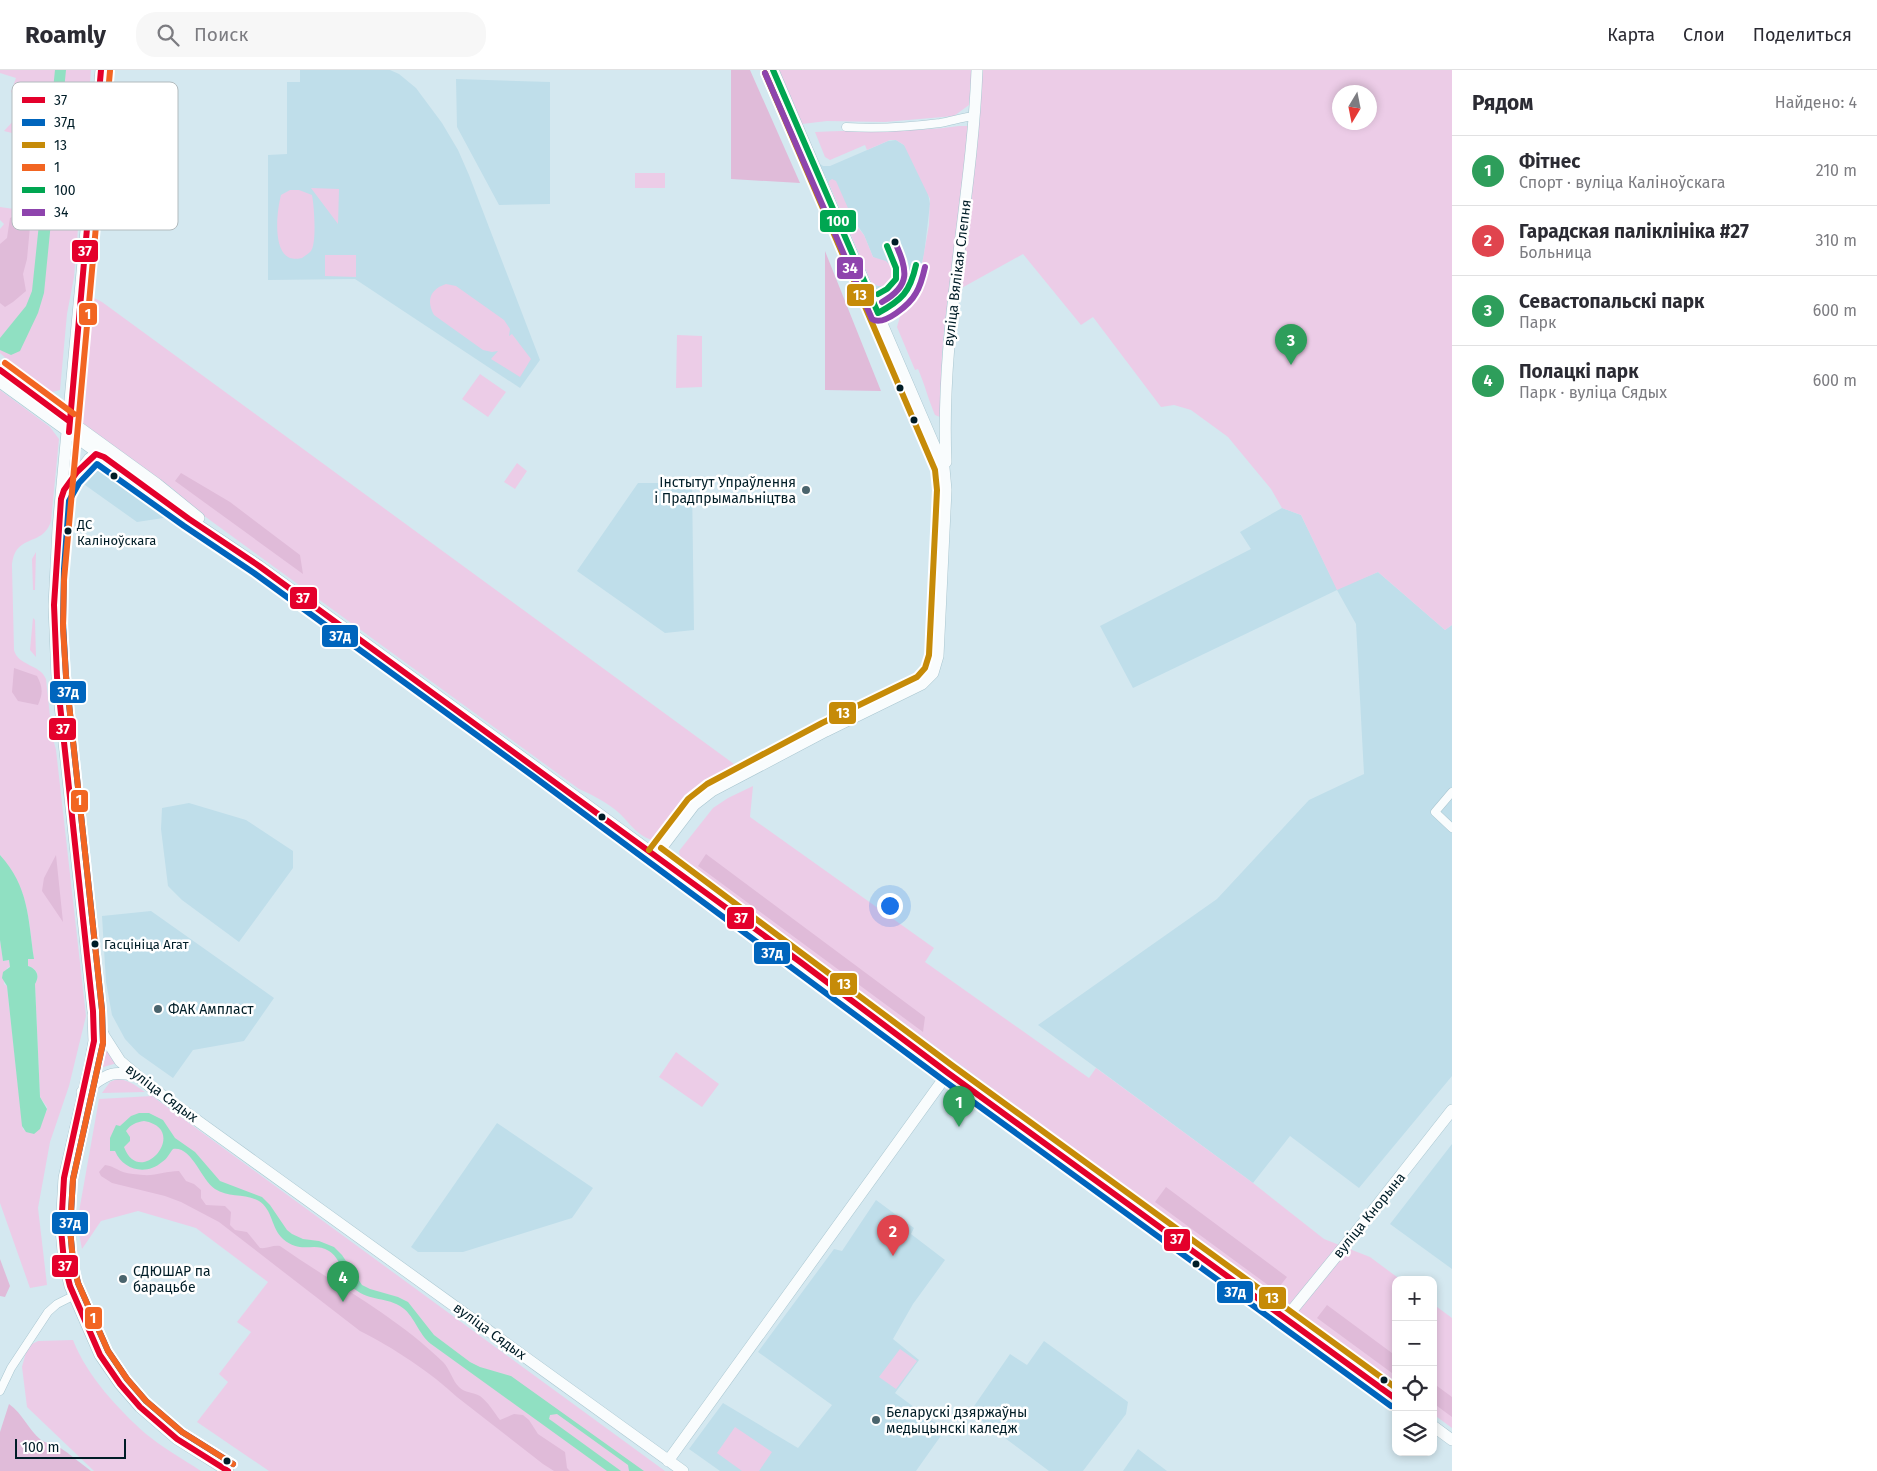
<!DOCTYPE html>
<html lang="ru">
<meta charset="utf-8">
<style>
body{margin:0;font-family:"Fira Sans",sans-serif;background:#f7f7f7;color:#2b2b33}
.controls{position:absolute;right:15px;bottom:15px;display:grid;overflow:hidden;border-radius:10px;box-shadow:0 2px 8px #0003}
.controls button{width:45px;height:45px;display:grid;place-items:center;padding:0;border:0;border-bottom:1px solid #e1e1e2;background:#fff;color:#2b2b33;font:25px sans-serif}
.compass{position:absolute;left:1332px;top:15px;width:45px;height:45px;border-radius:50%;background:#fff;box-shadow:0 2px 8px #0003;rotate:190deg}
.scale{position:absolute;left:15px;bottom:12px;width:111px;box-sizing:border-box;padding-left:5px;border:2px solid #001d27;border-top:0;font-size:14px;line-height:18px;white-space:nowrap;color:#001d27;-webkit-text-stroke:4px #fff;paint-order:stroke}
.you{position:absolute;left:889px;top:835px;width:18px;height:18px;margin:-12px;border:4px solid #fff;border-radius:50%;background:#1a73e8;box-shadow:0 0 0 8px #1a73e833}
.badge{display:grid;place-items:center;width:32px;height:32px;border-radius:50%;background:#4a646d;color:#fff;font-size:16px;font-weight:700}
.pin{position:absolute;translate:-50% -41px;filter:drop-shadow(0 1px 2px #0008)}
.pin::after{content:'';position:absolute;top:26px;width:18px;height:15px;background:inherit;clip-path:polygon(0 0,100% 0,50% 100%)}
.list{margin:0;padding:0;list-style:none}
h2{display:flex;justify-content:space-between;align-items:center;height:65px;margin:0;padding:0 20px;font-size:21px}
h2 small{font-size:16px;font-weight:400;color:#7c7c81}
.list li{display:grid;grid-template-columns:32px 1fr auto;gap:15px;align-items:center;box-sizing:border-box;height:70px;padding:0 20px;border-top:1px solid #e1e1e2}
.list b{display:block;font-size:19px;white-space:nowrap}
.list p{margin:0;font-size:16px;white-space:nowrap;color:#7c7c81}
.list em{font-size:16px;font-style:normal;color:#7c7c81}
.icon{flex:none;width:28px;height:28px;fill:none;stroke:currentColor;stroke-width:2;stroke-linecap:round;stroke-linejoin:round}
.map{position:relative;flex:none;width:1452px;height:1401px;overflow:hidden}
header{display:flex;align-items:center;gap:30px;box-sizing:border-box;height:70px;padding:0 25px;background:#fff;border-bottom:1px solid #e1e1e2}
header strong{font-size:24px}
nav{display:flex;gap:28px;margin-inline-start:auto;font-size:18px}
.search{width:350px;height:45px;background:#f7f7f7;display:flex;align-items:center;gap:12px;box-sizing:border-box;padding:0 18px;border-radius:20px;color:#7c7c81;font-size:19px}
main{display:flex}
aside{flex:1;background:#fff}
.map>svg:first-child{display:block}
.built{fill:#bfdeea}
.green{fill:#eccce7;fill-rule:evenodd}
.forest{fill:#e0bbd9}
.water{fill:#90e0c2;fill-rule:evenodd}
.lines{fill:none;stroke-linecap:round;stroke-linejoin:round}
.street-casing{stroke:#a9c6d0;stroke-width:9}
.secondary-casing{stroke:#a9c6d0;stroke-width:12}
.street{stroke:#f9fcfd;stroke-width:8}
.secondary{stroke:#f9fcfd;stroke-width:11}
.bus-1-casing{stroke:#fff;stroke-width:10}
.bus-2-casing{stroke:#fff;stroke-width:10}
.bus-3-casing{stroke:#fff;stroke-width:10}
.bus-4-casing{stroke:#fff;stroke-width:10}
.bus-5-casing{stroke:#fff;stroke-width:10}
.bus-6-casing{stroke:#fff;stroke-width:10}
.bus-1{stroke:#e4002b;stroke-width:6}
.bus-2{stroke:#0065bd;stroke-width:6}
.bus-3{stroke:#c68b08;stroke-width:6}
.bus-4{stroke:#f26522;stroke-width:6}
.bus-5{stroke:#00a651;stroke-width:6}
.bus-6{stroke:#8e44ad;stroke-width:6}
.bus-dot{fill:#001d27;stroke:#fff;stroke-width:2}
.poi-dot{fill:#4a646d;stroke:#fff;stroke-width:2}
.labels{text-anchor:middle;stroke-width:5;stroke-linejoin:round;paint-order:stroke}
.bus-label{font-size:13px;fill:#001d27;stroke:#fff;text-anchor:start}
.street-label{font-size:14px;fill:#001d27;stroke:#fff}
.poi-label{font-size:14px;fill:#001d27;stroke:#fff;text-anchor:start}
.key{fill:#fff;stroke:#b2bbbe;stroke-width:1}
.key-label{font-size:14px;fill:#001d27}
.line-badge{stroke:#fff;stroke-width:2}
.badge-label{font-size:14px;text-anchor:middle;font-weight:bold;fill:#fff}
</style>
<header>
<strong>Roamly</strong>
<div class="search"><svg class="icon" aria-label="search" viewBox="0 0 24 24"><circle cx="10" cy="10" r="6"/><path d="M15 15l6 6"/></svg>Поиск</div>
<nav><a>Карта</a><a>Слои</a><a>Поделиться</a></nav>
</header>
<main>
<div class="map">
<svg width="1452" height="1401" viewBox="0 0 1452 1401">
<rect width="100%" height="100%" fill="#d4e8f0"/>
<path class="built" d="M300,0H390L399,4L416,18L442,53L458,80L469,105L540,290L520,318L355,209L268,210V85L287,84V12H300Z
M456,9L550,12V134L499,135L457,57Z
M896,70L904,75L908,79L928,123L930,134L924,185L916,217L910,227L890,244V253L871,212L874,215L884,216L889,214L894,205L893,198L873,187L864,165L829,114L819,93L823,96H830L888,71Z
M92,390L143,429H146L148,426L183,450L170,447L137,452L85,415H77L73,423L74,416Z
M638,413H692L694,560L665,563L577,501Z
M1282,438L1301,445L1337,519L1378,502L1445,560L1452,555V1006L1359,1118L1290,1066L1253,1113L1038,955L1217,829L1309,730L1364,704L1356,554L1337,520L1133,618L1100,556L1251,479L1240,462Z
M189,733L246,750L293,781V798L239,872L182,830L168,816L161,759L162,738Z
M151,841L274,928L244,971L193,980L173,1008L139,984L125,969L112,945L106,912L102,846Z
M497,1053L593,1118L572,1148L463,1182H418L411,1177Z
M1452,1074V1199L1390,1154Z
M876,1130L914,1158L911,1164L945,1190L913,1234L893,1269L919,1290L895,1323L945,1360L916,1401H720L689,1379L723,1333L798,1378L832,1335L758,1282L834,1179L842,1181Z
M1044,1271L1128,1332L1126,1344L1083,1401H1049L970,1342L1010,1284L1027,1295Z
M1138,1379L1167,1401H1123Z"/>
<path class="green" d="M0,0H91L74,207L67,244L60,320L45,324L0,283V159L4,154L0,150V137L14,139L20,65L4,61L17,47L20,26L11,22L16,8L0,3Z
M779,0H972L969,35L954,46L885,52L827,51L802,54Z
M982,0H1452V555L1445,560L1378,502L1337,520L1301,445L1282,438L1271,419L1228,367L1191,340L1174,335L1161,337L1093,247L1081,255L1023,184L958,220ZM1340,22H1370V52H1340Z
M959,56H969L959,164L945,250L942,284L940,347L935,345C928,329 925,315 918,299L915,300L897,257L901,243V236L913,222L921,200L929,155L930,129L904,75L896,70H890L867,80L865,75L830,90L825,87L815,62C863,59 911,63 959,56Z
M635,103H665V118H635Z
M832,109L836,111L855,154L864,165L873,187L886,191L893,198V208C888,217 879,219 871,212L829,114V111Z
M311,118L339,119L338,154Z
M290,120H299L312,125C314,135 317,172 311,181C309,183 305,186 302,188C299,189 293,189 290,188C272,181 277,140 281,125Z
M325,185H356V207L325,206Z
M446,214L456,216L504,250L510,259L509,266L512,264L531,289L520,307L491,289L498,281L492,282L483,280L434,245C426,231 430,219 446,214Z
M94,228L102,232L734,694L737,697L736,700L710,715L697,725L660,769C656,771 653,771 649,769C639,765 632,757 625,749C614,736 595,726 579,719L192,437L173,419L81,352L79,345L89,235L90,230Z
M677,265L702,266V317L676,318Z
M480,304L506,322L488,347L462,329Z
M0,320L50,357L59,369L51,451C43,478 14,462 12,497L14,580C18,596 40,594 46,609L52,665L56,680L86,946L69,1016L50,1072L38,1138L47,1215L30,1218L0,1133V870L3,891L9,890L10,897L7,898L4,914L7,916L23,1060L47,1041V1037L40,1027L35,914C40,905 37,899 28,896V889H34C28,846 29,820 0,785Z
M517,393L527,401L515,419L504,412Z
M36,482L35,520H33L32,489Z
M33,548L35,550L36,587L30,580Z
M753,716L750,747L934,878L925,892L1089,1008L1096,998L1253,1113L1324,1169L1370,1187L1401,1210H1396V1316L680,788L679,781L713,738L728,728Z
M105,976L117,993L100,998Z
M676,982L719,1014L702,1037L659,1007Z
M117,1009C129,1010 135,1015 145,1022L102,1023L110,1012Z
M152,1026L665,1401H269L197,1352L228,1312L219,1304L251,1262L237,1252L268,1212L196,1158L138,1141L101,1151L82,1179L77,1153L99,1029Z
M1433,1234L1452,1248V1358L1433,1344Z
M73,1270C87,1306 118,1339 146,1364C163,1378 183,1389 201,1401H94L27,1337L22,1297L26,1282L30,1275L38,1271Z
M900,1279L917,1291L896,1319L879,1307Z
M735,1357L772,1382L759,1401H742L717,1383Z"/>
<path class="forest" d="M731,0H750L800,113L731,109Z
M41,32L48,36L46,51L47,72V76L39,87L34,113L27,189L23,204L26,221L13,232L5,237L0,233V174L7,168L10,148L18,144L22,72L18,56L24,45Z
M825,181L881,321L825,320Z
M181,403L230,432L300,485L303,504L175,411Z
M14,598L37,606C43,617 43,624 38,635L18,631L12,622Z
M706,784L925,947L923,962L698,796Z
M56,785L63,852L42,821L44,808Z
M105,1095C112,1096 116,1099 123,1102C129,1104 137,1104 143,1105C156,1106 166,1101 179,1101L186,1111L194,1114L201,1120V1128L206,1135L225,1136L231,1142L230,1155L235,1160L247,1162L260,1178C267,1179 272,1175 280,1176C334,1214 395,1245 443,1292C450,1299 452,1310 459,1317C465,1323 473,1322 480,1326C488,1332 494,1342 500,1350L514,1344L523,1345L529,1350L538,1364L565,1382L567,1398L570,1401H554L543,1394L457,1327C433,1304 391,1276 360,1261L219,1152L181,1132L165,1126L112,1113L101,1106L99,1102Z
M1166,1117L1287,1207L1276,1221L1155,1132Z
M0,1189L10,1216L5,1227L0,1226Z
M1327,1235L1396,1286V1306L1317,1248Z
M1433,1313L1452,1327V1347L1433,1333Z
M9,1334C23,1344 28,1359 41,1370C47,1374 53,1373 59,1377C70,1384 80,1393 91,1401H0V1362Z"/>
<path class="water" d="M55,0H66L44,223L38,243L20,281L11,285L0,280V268L26,236L32,221Z
M0,785C29,817 28,848 34,889H28V896C37,899 40,906 35,914L40,1027L47,1039L40,1059L34,1064L26,1062L22,1056L7,916L2,908L3,902L10,897L9,890L3,891L0,870Z
M139,1043H149L163,1050L175,1068L195,1082L220,1111L262,1127L270,1135L287,1160L292,1164L303,1169L319,1171L334,1177L342,1185L362,1215L370,1219L398,1227L408,1232L434,1265L470,1292L480,1297L511,1306L644,1401H629L628,1395L557,1344L550,1345L549,1349L552,1351L621,1401H607L431,1274C418,1264 414,1244 400,1236C383,1226 368,1232 351,1216C341,1206 342,1189 329,1181C313,1171 302,1185 283,1169C271,1158 273,1140 259,1131C245,1123 228,1128 215,1119C201,1110 192,1076 173,1079C169,1084 167,1089 162,1092C146,1106 123,1100 115,1081H110V1068L116,1055L120,1056L131,1046ZM144,1051C191,1059 140,1120 124,1077L130,1071V1067L126,1061C130,1055 136,1052 144,1051Z"/>
<g class="lines">
<defs>
<path id="street" d="M846,57C877,59 909,57 940,53C952,51 963,47 975,46
M1452,722L1435,742L1452,758
M0,1321L11,1298L48,1242L57,1234L73,1226"/>
<path id="secondary" d="M101,0L58,458L54,536L57,607L93,941L104,966L120,991L152,1018L683,1401
M0,300L157,414L199,448
M0,312L189,449L259,496L538,699L799,891L948,1003L1396,1329
M946,392C940,260 972,131 977,0
M64,422L89,389L96,384L102,386
M656,785L694,735L712,721L826,661L922,614L933,603L938,586L946,420L944,398L773,0
M93,945L94,971L90,994L64,1108L61,1159L64,1192L70,1216L100,1285L120,1314L140,1337L177,1369L228,1401
M82,1022C106,1007 107,999 136,1006
M1285,1249L1364,1152L1452,1040
M1433,1356L1452,1370
M668,1391L948,1003"/>
</defs>
<use href="#street" class="street-casing"/>
<use href="#secondary" class="secondary-casing"/>
<use href="#street" class="street"/>
<use href="#secondary" class="secondary"/>
<defs>
<path id="bus-1" d="M0,300L69,351
M69,362L101,0
M228,1401L177,1369L140,1337L120,1314L100,1285L70,1216L64,1192L61,1159L64,1108L94,971L93,941L57,607L54,535L61,429L64,420L77,402L96,384L104,387L189,449L259,496L799,891L948,1003L1396,1329"/>
<path id="bus-2" d="M233,1394L182,1362L146,1331L127,1309L108,1281L78,1213L73,1191L70,1159L73,1109L103,973L102,940L66,606L63,553L64,499L69,431L79,413L97,394L184,456L254,503L533,706L943,1010L1391,1336"/>
<path id="bus-3" d="M661,778L953,996L1396,1318
M649,780L688,729L707,714L822,653L917,607L925,598L929,585L937,420L935,400L765,3"/>
<path id="bus-4" d="M110,1L64,510L63,558L66,606L102,940L103,973L73,1109L70,1159L73,1191L78,1213L108,1281L127,1309L146,1331L182,1362L233,1394
M5,293L74,344"/>
<path id="bus-5" d="M773,0L878,243C902,230 910,222 916,195
M878,224L887,219L896,209V198L887,176"/>
<path id="bus-6" d="M765,3L872,249C884,257 910,234 916,223C921,215 923,206 925,197
M882,232C912,215 907,200 895,172"/>
</defs>
<use href="#bus-1" class="bus-1-casing"/>
<use href="#bus-2" class="bus-2-casing"/>
<use href="#bus-3" class="bus-3-casing"/>
<use href="#bus-4" class="bus-4-casing"/>
<use href="#bus-5" class="bus-5-casing"/>
<use href="#bus-6" class="bus-6-casing"/>
<use href="#bus-1" class="bus-1"/>
<use href="#bus-2" class="bus-2"/>
<use href="#bus-3" class="bus-3"/>
<use href="#bus-4" class="bus-4"/>
<use href="#bus-5" class="bus-5"/>
<use href="#bus-6" class="bus-6"/>
</g>
<g class="bus-dot">
<circle cx="895" cy="172" r="4.5"/>
<circle cx="900" cy="318" r="4.5"/>
<circle cx="914" cy="350" r="4.5"/>
<circle cx="114" cy="406" r="4.5"/>
<circle cx="68" cy="461" r="4.5"/>
<circle cx="602" cy="747" r="4.5"/>
<circle cx="95" cy="874" r="4.5"/>
<circle cx="1196" cy="1194" r="4.5"/>
<circle cx="1384" cy="1310" r="4.5"/>
<circle cx="227" cy="1391" r="4.5"/>
</g>
<g class="poi-dot">
<circle cx="806" cy="420" r="5"/>
<circle cx="158" cy="939" r="5"/>
<circle cx="123" cy="1209" r="5"/>
<circle cx="876" cy="1350" r="5"/>
</g>
<g class="labels">
<g class="bus-label">
<text x="77" y="459">ДС<tspan x="77" dy="16">Каліноўскага</tspan></text>
<text x="104" y="879">Гасцініца Агат</text>
</g>
<g class="street-label">
<text transform="translate(957 203) rotate(-83)" y="5">вуліца Вялікая Слепня</text>
<text transform="translate(162 1023) rotate(37)" y="5">вуліца Сядых</text>
<text transform="translate(1369 1145) rotate(-51)" y="5">вуліца Кнорына</text>
<text transform="translate(490 1261) rotate(36)" y="5">вуліца Сядых</text>
</g>
<g class="poi-label">
<text x="796" y="417" text-anchor="end">Інстытут Упраўлення<tspan x="796" dy="16">і Прадпрымальніцтва</tspan></text>
<text x="168" y="944">ФАК Ампласт</text>
<text x="133" y="1206">СДЮШАР па<tspan x="133" dy="16">барацьбе</tspan></text>
<text x="886" y="1347">Беларускі дзяржаўны<tspan x="886" dy="16">медыцынскі каледж</tspan></text>
</g>
</g>
<rect x="12" y="12" width="166" height="148" rx="8" class="key"/>
<rect x="22" y="27" width="23" height="6" fill="#e4002b"/>
<rect x="22" y="49" width="23" height="7" fill="#0065bd"/>
<rect x="22" y="72" width="23" height="6" fill="#c68b08"/>
<rect x="22" y="94" width="23" height="7" fill="#f26522"/>
<rect x="22" y="117" width="23" height="6" fill="#00a651"/>
<rect x="22" y="139" width="23" height="7" fill="#8e44ad"/>
<g class="key-label">
<text x="54" y="35">37</text>
<text x="54" y="57">37д</text>
<text x="54" y="80">13</text>
<text x="54" y="102">1</text>
<text x="54" y="125">100</text>
<text x="54" y="147">34</text>
</g>
<g class="line-badge">
<rect x="819" y="139" width="38" height="24" rx="5" fill="#00a651"/>
<rect x="71" y="169" width="28" height="24" rx="5" fill="#e4002b"/>
<rect x="836" y="186" width="28" height="24" rx="5" fill="#8e44ad"/>
<rect x="846" y="213" width="29" height="24" rx="5" fill="#c68b08"/>
<rect x="78" y="232" width="20" height="24" rx="5" fill="#f26522"/>
<rect x="289" y="516" width="29" height="24" rx="5" fill="#e4002b"/>
<rect x="321" y="554" width="38" height="24" rx="5" fill="#0065bd"/>
<rect x="49" y="610" width="38" height="24" rx="5" fill="#0065bd"/>
<rect x="828" y="631" width="29" height="24" rx="5" fill="#c68b08"/>
<rect x="48" y="647" width="29" height="24" rx="5" fill="#e4002b"/>
<rect x="70" y="719" width="19" height="24" rx="5" fill="#f26522"/>
<rect x="726" y="836" width="29" height="24" rx="5" fill="#e4002b"/>
<rect x="753" y="871" width="38" height="24" rx="5" fill="#0065bd"/>
<rect x="829" y="902" width="29" height="24" rx="5" fill="#c68b08"/>
<rect x="51" y="1141" width="38" height="24" rx="5" fill="#0065bd"/>
<rect x="1163" y="1158" width="28" height="24" rx="5" fill="#e4002b"/>
<rect x="51" y="1184" width="28" height="24" rx="5" fill="#e4002b"/>
<rect x="1216" y="1210" width="38" height="24" rx="5" fill="#0065bd"/>
<rect x="1258" y="1216" width="29" height="24" rx="5" fill="#c68b08"/>
<rect x="84" y="1236" width="19" height="24" rx="5" fill="#f26522"/>
</g>
<g class="badge-label">
<text x="838" y="156">100</text>
<text x="85" y="186">37</text>
<text x="850" y="203">34</text>
<text x="860" y="230">13</text>
<text x="88" y="249">1</text>
<text x="303" y="533">37</text>
<text x="340" y="571">37д</text>
<text x="68" y="627">37д</text>
<text x="843" y="648">13</text>
<text x="63" y="664">37</text>
<text x="79" y="735">1</text>
<text x="741" y="853">37</text>
<text x="772" y="888">37д</text>
<text x="844" y="919">13</text>
<text x="70" y="1158">37д</text>
<text x="1177" y="1174">37</text>
<text x="65" y="1201">37</text>
<text x="1235" y="1227">37д</text>
<text x="1272" y="1233">13</text>
<text x="93" y="1253">1</text>
</g>
</svg>
<div class="controls">
<button>+</button>
<button>−</button>
<button><svg class="icon" aria-label="locate" viewBox="0 0 24 24"><circle cx="12" cy="12" r="6"/><path d="M12 2v4M12 18v4M2 12h4M18 12h4"/></svg></button>
<button><svg class="icon" aria-label="layers" viewBox="0 0 24 24"><path d="M12 4l9 5-9 5-9-5zM3 14l9 5 9-5"/></svg></button>
</div>
<svg class="compass" viewBox="-18 -18 36 36"><path d="M0-13l5 13h-10z" fill="#e53935"/><path d="M0 13l5-13h-10z" fill="#7c7c81"/></svg>
<div class="scale">100 m</div>
<div class="you"></div>
<div class="pin badge" style="left:959px;top:1057px;background:#2e9e5b">1</div>
<div class="pin badge" style="left:893px;top:1186px;background:#e0444e">2</div>
<div class="pin badge" style="left:1291px;top:295px;background:#2e9e5b">3</div>
<div class="pin badge" style="left:343px;top:1232px;background:#2e9e5b">4</div>
</div>
<aside>
<h2>Рядом<small>Найдено: 4</small></h2>
<ul class="list">
<li><span class="badge" style="background:#2e9e5b">1</span><div><b>Фітнес</b><p>Спорт · вуліца Каліноўскага</p></div><em>210 m</em></li>
<li><span class="badge" style="background:#e0444e">2</span><div><b>Гарадская паліклініка #27</b><p>Больница</p></div><em>310 m</em></li>
<li><span class="badge" style="background:#2e9e5b">3</span><div><b>Севастопальскі парк</b><p>Парк</p></div><em>600 m</em></li>
<li><span class="badge" style="background:#2e9e5b">4</span><div><b>Полацкі парк</b><p>Парк · вуліца Сядых</p></div><em>600 m</em></li>
</ul>
</aside>
</main>
